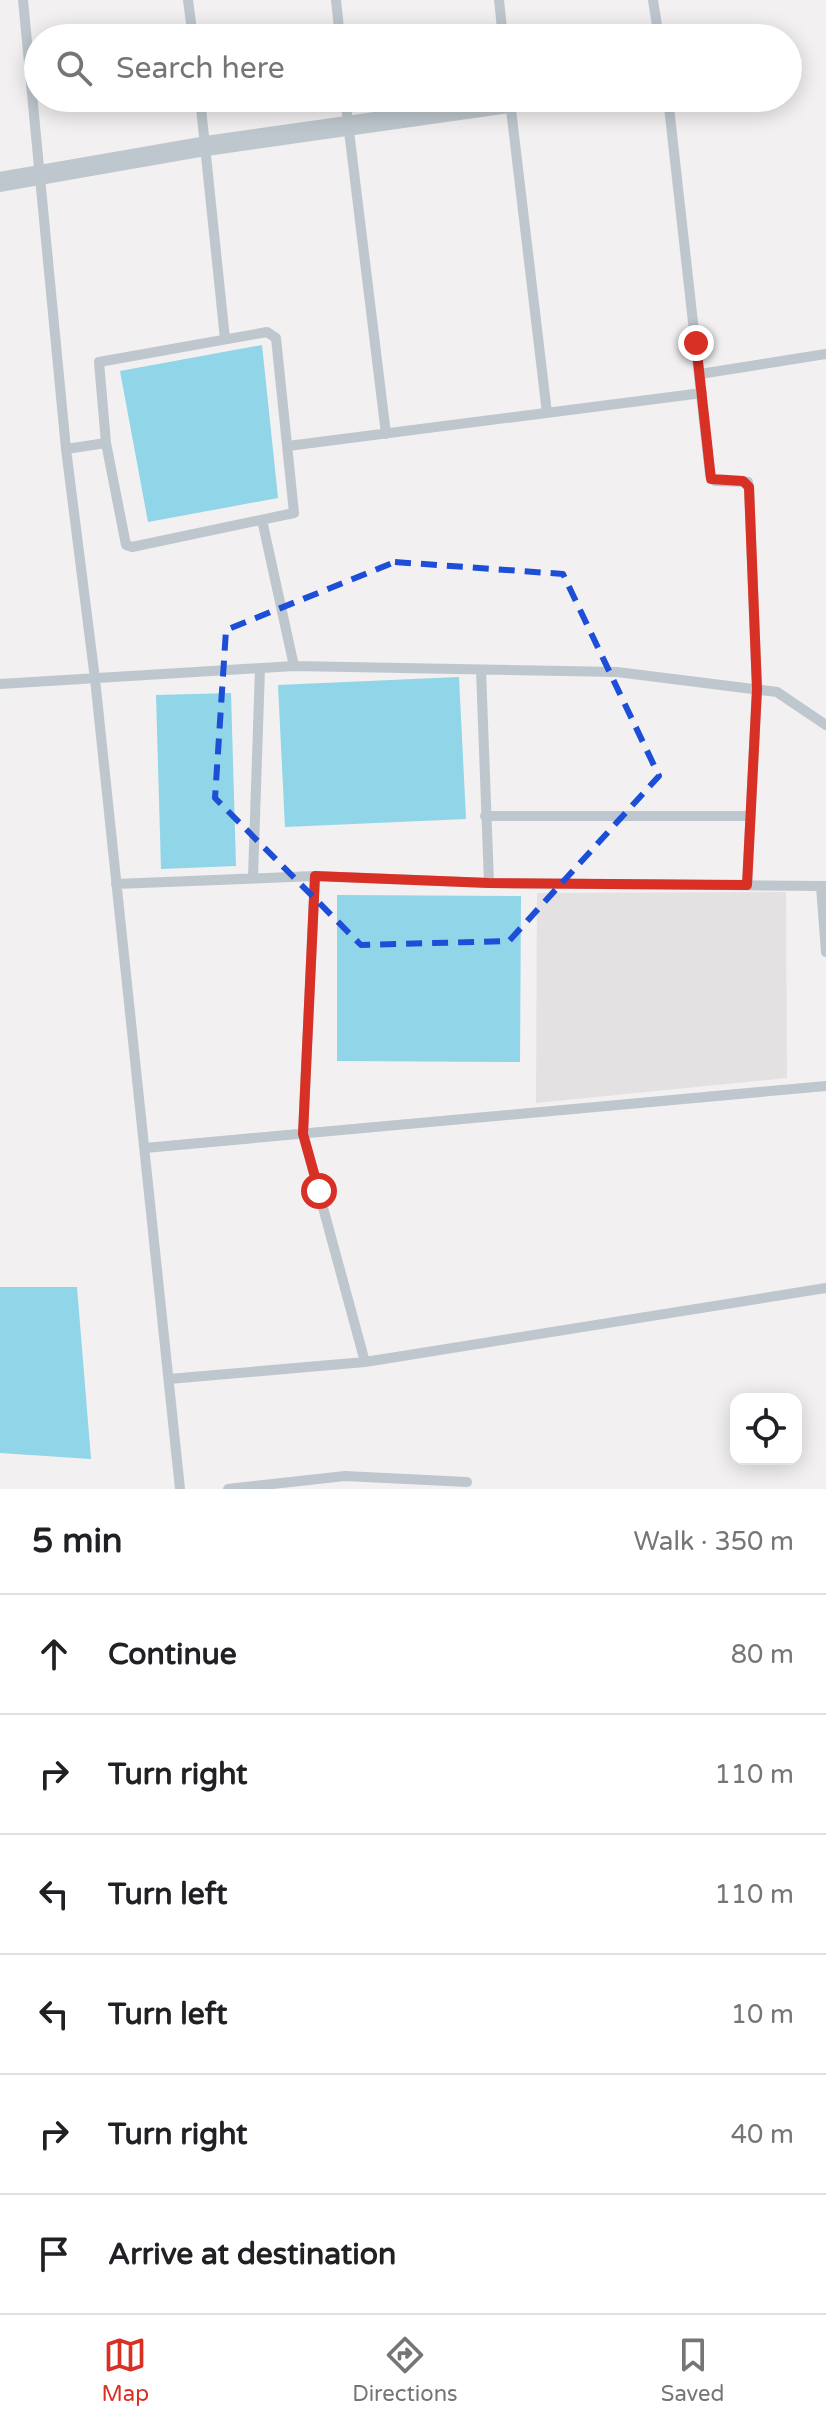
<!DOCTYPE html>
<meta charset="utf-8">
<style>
body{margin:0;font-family:"Varela Round",sans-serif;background:#f6f6f6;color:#202124}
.controls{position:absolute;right:24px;bottom:24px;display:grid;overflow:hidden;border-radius:16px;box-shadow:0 4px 20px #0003}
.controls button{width:72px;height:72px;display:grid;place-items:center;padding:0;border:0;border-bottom:2px solid #e0e0e0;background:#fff;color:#202124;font:40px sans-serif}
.stop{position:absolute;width:24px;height:24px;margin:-18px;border:6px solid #d93025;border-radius:50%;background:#fff}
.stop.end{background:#d93025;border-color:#fff;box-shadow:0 2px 8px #0008}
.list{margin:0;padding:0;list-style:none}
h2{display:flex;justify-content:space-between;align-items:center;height:104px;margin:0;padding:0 32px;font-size:34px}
h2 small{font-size:26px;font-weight:400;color:#757577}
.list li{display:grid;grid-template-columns:52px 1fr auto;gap:24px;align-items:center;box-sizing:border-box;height:120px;padding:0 32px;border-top:2px solid #e0e0e0}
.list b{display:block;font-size:30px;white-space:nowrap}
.list em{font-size:26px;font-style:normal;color:#757577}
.icon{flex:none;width:44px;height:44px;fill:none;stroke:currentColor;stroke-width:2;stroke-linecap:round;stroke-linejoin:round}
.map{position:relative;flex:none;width:826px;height:1489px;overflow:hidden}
.search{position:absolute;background:#fff;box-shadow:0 4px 20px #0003;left:24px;right:24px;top:24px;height:88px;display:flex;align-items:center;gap:20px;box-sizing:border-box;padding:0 28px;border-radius:44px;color:#757577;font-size:30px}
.sheet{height:824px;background:#fff}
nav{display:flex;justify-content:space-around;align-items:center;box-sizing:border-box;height:112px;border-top:2px solid #e0e0e0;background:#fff;font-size:22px;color:#757577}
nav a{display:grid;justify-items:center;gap:4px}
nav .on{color:#d93025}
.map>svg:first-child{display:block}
.education{fill:#e3e1e1}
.water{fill:#90d5e8}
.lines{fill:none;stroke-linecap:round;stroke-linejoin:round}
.lane{stroke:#bec7ce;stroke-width:10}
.street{stroke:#bec7ce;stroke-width:20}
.route{stroke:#d93025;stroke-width:10}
.marked{fill:none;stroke:#1d4ed8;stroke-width:6;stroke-dasharray:16 10;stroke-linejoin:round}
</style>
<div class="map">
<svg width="826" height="1489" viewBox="0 0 826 1489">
<rect width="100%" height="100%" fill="#f2f0f0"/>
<path class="education" d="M786,892L787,1078L536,1103L537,893Z"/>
<path class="water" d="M262,345L278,498L148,522L120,371Z
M459,677L466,819L285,827L278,685Z
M231,693L236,866L161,869L156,695Z
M337,895L521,896L520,1062L337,1061Z
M0,1287H77L91,1459L0,1453Z"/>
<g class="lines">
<path class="lane" d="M23,0L66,449L95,679L180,1489
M188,0L193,38
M336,0L340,38
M499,0L503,38
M653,0L659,38
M200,98L225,339
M345,98L386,434
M668,98L710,475L715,481L748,482L749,487L757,689L747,885
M510,101L547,413
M267,332L276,338L294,513L132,547L126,545L106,443L99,362Z
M700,374L826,354
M288,446L702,393
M66,449L106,443
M262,520L294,666
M481,670L489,883
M0,684L294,666L617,672L777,692L826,725
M485,816H748
M315,876L303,1134L365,1362
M253,877L260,668
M116,884L315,876L489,883L826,886
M821,886L826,952
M145,1148L826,1086
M169,1379L365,1362L826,1288
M228,1489L345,1476L467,1482"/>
<path class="street" d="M0,182L206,146L545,98"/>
</g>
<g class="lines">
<path class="route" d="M319,1191L303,1134L315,876L489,883L747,885L757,689L749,487L743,481L711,479L696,343"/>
</g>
<path class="marked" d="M395,562L563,574L659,776L509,941L361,945L215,798L226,630Z"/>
</svg>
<div class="controls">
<button><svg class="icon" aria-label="locate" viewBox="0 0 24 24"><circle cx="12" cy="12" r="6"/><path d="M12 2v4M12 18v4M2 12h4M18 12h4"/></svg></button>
</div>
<div class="stop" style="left:319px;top:1191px"></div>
<div class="stop end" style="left:696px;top:343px"></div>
<div class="search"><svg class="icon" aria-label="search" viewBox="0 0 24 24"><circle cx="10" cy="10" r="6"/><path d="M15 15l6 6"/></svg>Search here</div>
</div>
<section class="sheet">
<h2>5 min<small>Walk · 350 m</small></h2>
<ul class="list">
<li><svg class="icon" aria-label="ahead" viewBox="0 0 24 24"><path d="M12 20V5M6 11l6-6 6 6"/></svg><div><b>Continue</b></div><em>80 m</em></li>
<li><svg class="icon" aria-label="right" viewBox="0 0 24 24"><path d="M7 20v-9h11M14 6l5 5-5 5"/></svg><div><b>Turn right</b></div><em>110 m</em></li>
<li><svg class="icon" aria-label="left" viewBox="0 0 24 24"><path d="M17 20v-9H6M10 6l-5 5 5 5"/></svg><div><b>Turn left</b></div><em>110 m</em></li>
<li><svg class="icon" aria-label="left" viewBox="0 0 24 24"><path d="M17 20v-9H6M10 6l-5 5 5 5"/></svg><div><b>Turn left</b></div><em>10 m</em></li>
<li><svg class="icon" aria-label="right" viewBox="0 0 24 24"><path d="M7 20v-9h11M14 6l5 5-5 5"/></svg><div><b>Turn right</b></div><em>40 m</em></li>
<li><svg class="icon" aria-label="arrive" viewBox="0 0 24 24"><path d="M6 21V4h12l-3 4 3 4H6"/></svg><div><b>Arrive at destination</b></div></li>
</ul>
</section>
<nav>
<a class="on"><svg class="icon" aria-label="map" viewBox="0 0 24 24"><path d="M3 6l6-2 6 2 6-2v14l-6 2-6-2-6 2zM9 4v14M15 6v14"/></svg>Map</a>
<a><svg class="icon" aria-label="directions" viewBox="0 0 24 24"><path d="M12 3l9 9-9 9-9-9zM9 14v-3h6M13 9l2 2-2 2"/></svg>Directions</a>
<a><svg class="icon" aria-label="saved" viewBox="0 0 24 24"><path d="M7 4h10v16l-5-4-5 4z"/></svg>Saved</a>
</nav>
